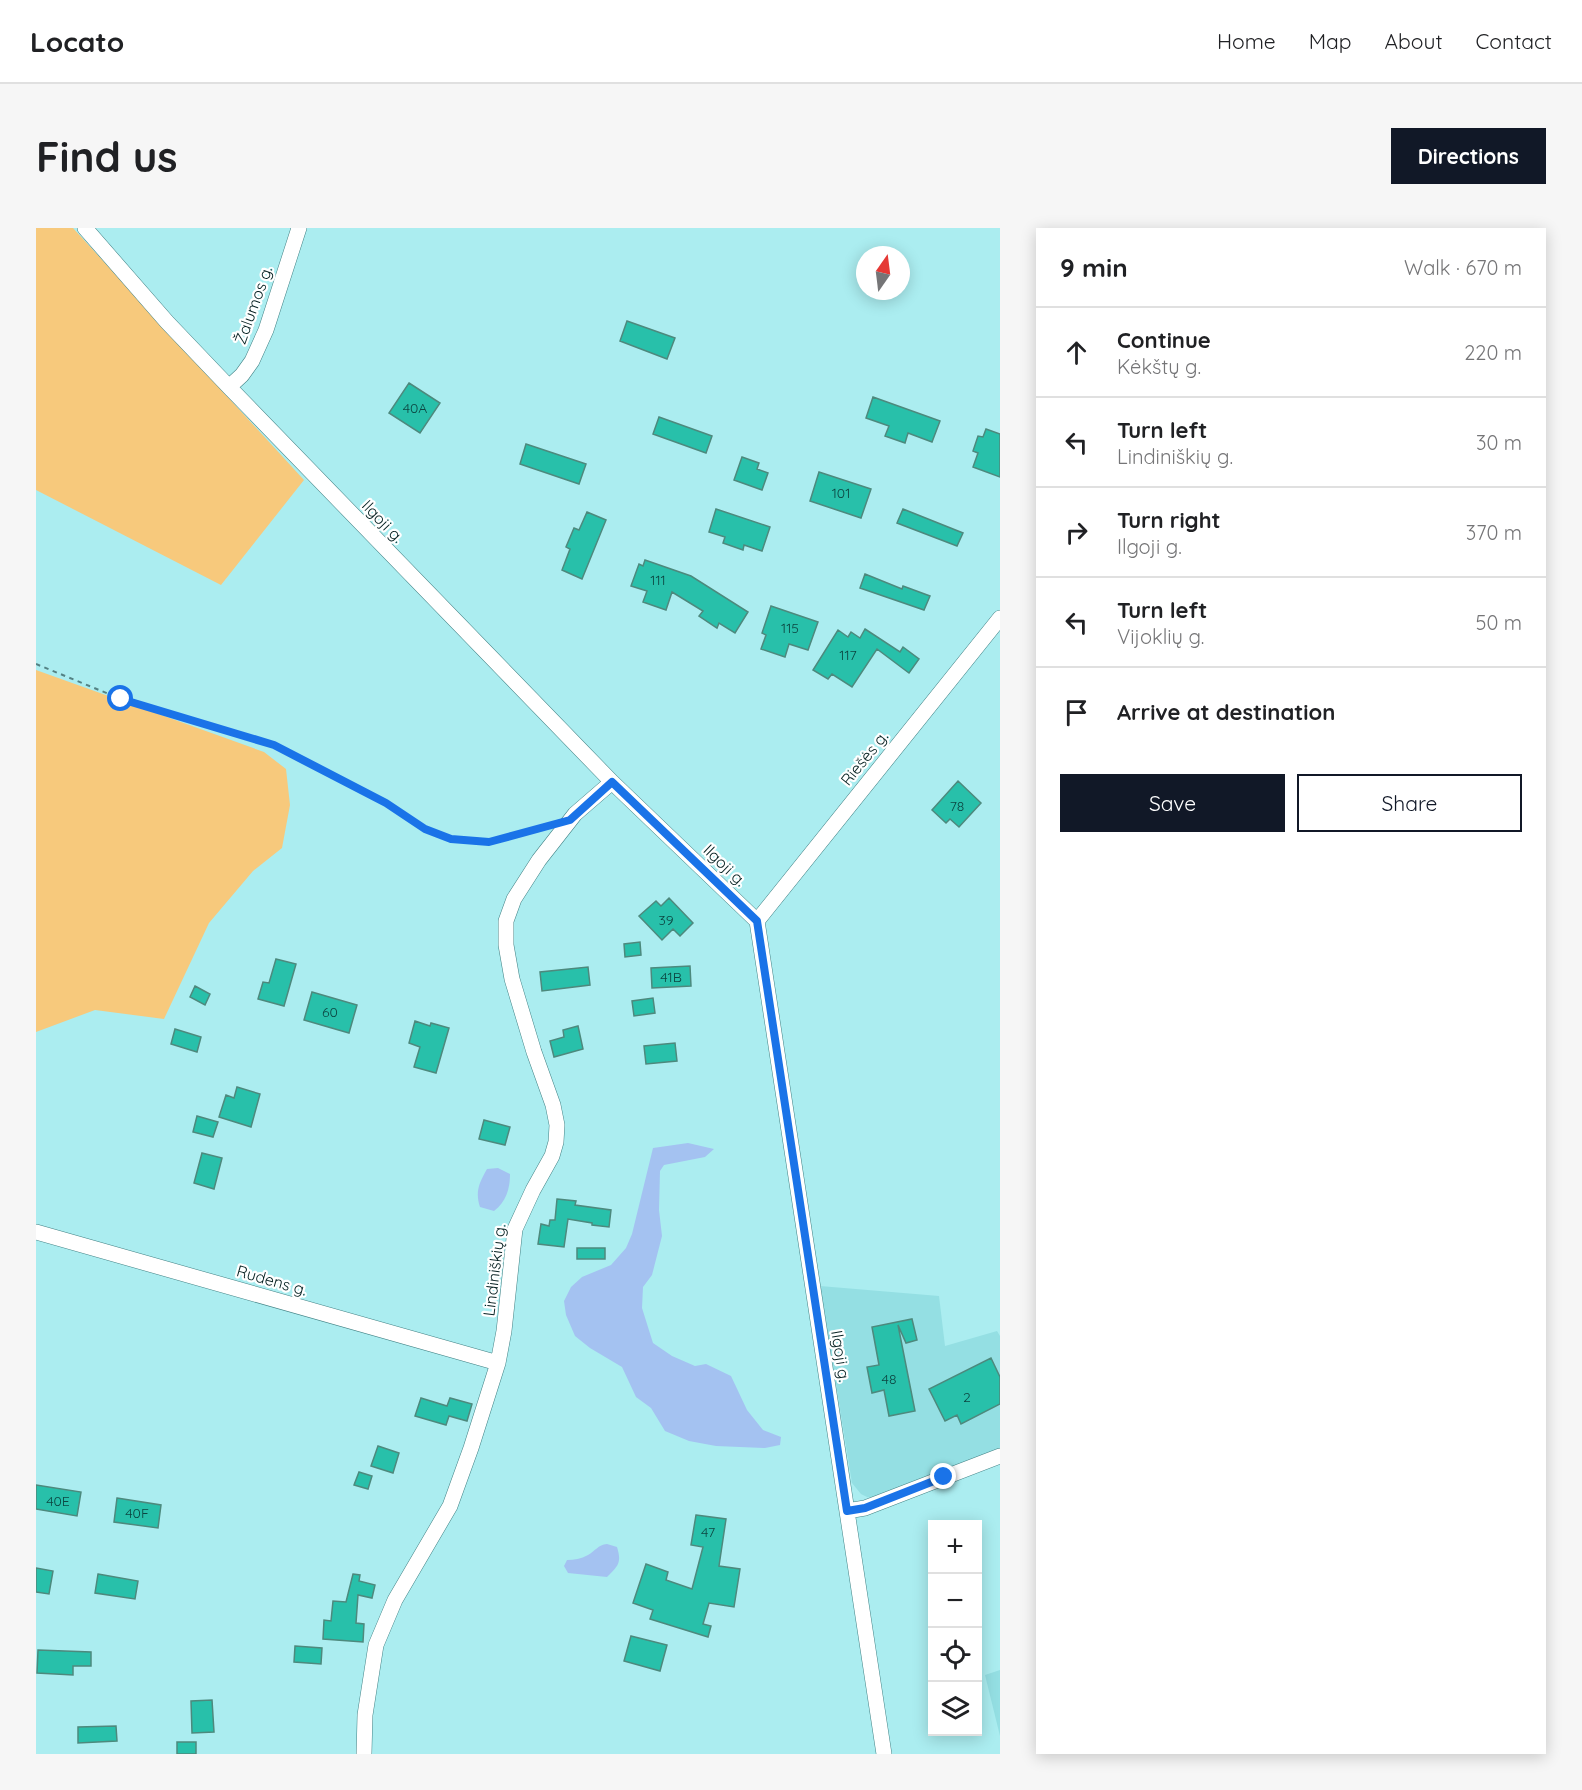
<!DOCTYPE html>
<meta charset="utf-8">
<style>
body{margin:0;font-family:Quicksand,sans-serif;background:#f6f6f6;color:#202124}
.controls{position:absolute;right:18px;bottom:18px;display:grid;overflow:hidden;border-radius:0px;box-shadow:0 3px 15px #0003}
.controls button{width:54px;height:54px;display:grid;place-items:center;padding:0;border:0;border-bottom:2px solid #e0e0e0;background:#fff;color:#202124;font:30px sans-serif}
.compass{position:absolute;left:820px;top:18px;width:54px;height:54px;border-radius:50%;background:#fff;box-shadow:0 3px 15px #0003;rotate:14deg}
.stop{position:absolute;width:18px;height:18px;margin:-14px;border:4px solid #1a73e8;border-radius:50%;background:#fff}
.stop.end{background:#1a73e8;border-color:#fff;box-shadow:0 2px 6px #0008}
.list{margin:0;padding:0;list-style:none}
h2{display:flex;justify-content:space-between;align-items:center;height:78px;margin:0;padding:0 24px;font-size:26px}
h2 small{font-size:20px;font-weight:400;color:#757577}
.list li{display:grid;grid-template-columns:39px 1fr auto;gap:18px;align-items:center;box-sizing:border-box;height:90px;padding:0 24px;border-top:2px solid #e0e0e0}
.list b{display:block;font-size:22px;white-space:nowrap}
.list p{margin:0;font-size:20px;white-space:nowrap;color:#757577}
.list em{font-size:20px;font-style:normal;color:#757577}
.actions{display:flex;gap:12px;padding:18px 24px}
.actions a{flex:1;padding:14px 0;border:2px solid #111827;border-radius:0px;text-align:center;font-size:21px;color:#111827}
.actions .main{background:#111827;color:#fff}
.icon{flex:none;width:33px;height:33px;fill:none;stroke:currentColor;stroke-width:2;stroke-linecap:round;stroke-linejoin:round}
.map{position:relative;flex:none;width:964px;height:1526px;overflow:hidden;border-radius:0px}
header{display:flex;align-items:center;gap:36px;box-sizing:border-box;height:84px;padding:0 30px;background:#fff;border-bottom:2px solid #e0e0e0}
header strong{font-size:28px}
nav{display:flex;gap:33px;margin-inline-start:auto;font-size:21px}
.intro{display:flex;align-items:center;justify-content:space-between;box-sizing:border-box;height:144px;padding:0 36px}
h1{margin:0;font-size:42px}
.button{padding:15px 27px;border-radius:0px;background:#111827;color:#fff;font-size:21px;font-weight:700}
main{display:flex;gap:36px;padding:0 36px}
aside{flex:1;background:#fff;border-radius:0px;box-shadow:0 3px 15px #0003}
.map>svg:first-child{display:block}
.built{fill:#94dfe3}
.green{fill:#f7c97c}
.water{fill:#a4c2f1}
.building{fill:#28c0aa;stroke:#4d897d;stroke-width:1.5}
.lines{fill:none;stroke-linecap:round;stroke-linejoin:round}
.street-casing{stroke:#428285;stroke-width:16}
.path{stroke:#548284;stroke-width:2;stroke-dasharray:4.5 4.5;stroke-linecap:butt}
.street{stroke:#fff;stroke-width:15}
.route{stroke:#1a73e8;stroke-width:8}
.labels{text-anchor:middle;stroke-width:4.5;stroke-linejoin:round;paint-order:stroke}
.number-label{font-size:14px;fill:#0c4642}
.street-label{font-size:16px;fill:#031e1f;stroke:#fff}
</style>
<header>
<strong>Locato</strong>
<nav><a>Home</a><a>Map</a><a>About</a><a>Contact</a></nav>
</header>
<div class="intro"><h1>Find us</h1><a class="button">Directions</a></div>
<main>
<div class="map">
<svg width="964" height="1526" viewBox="0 0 964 1526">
<rect width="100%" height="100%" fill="#abedf0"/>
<path class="built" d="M784,1058L903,1068L909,1118L961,1103L964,1108V1222L838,1270L831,1269L825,1266L816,1255Z
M964,1442V1508L949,1447Z"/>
<path class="green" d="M0,0H37L268,252L185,357L0,262Z
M0,442L228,524L250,541L254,577L246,620L217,643L173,695L128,791L59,782L0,804Z"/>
<path class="water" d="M652,915L678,921L669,929L628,937L624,943L623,982L626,1008L616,1047L607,1059L606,1080L617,1115L636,1128L659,1138L670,1136L695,1148L711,1182L727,1202L745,1209L744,1217L729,1220L680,1218L653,1213L629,1203L615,1180L600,1169L586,1139L554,1120L539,1108L530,1087L528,1073L535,1059L546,1049L575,1037L590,1020L596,1006L617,920Z
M462,940L474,946C474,961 470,974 458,983L444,979C439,964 443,955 451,941Z
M571,1316L581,1319C586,1335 582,1338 571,1349L532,1345L528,1338L531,1332C538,1332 545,1331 552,1327C559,1323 562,1317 571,1316Z"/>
<path class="building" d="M591,93L639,110L631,131L584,113Z
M373,155L404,175L384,205L353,185Z
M837,169L904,193L896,214L872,205L869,215L849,208L853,198L830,190Z
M623,189L676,208L670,225L617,206Z
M950,201L964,206V249L937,239L942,225L937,223L942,208L947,209Z
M490,216L550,236L543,256L484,236Z
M706,229L723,235L721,241L732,245L726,262L698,252Z
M783,244L835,261L825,290L774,273Z
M680,281L734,299L726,323L708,317L707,322L687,315L689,309L673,304Z
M867,281L927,305L921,318L861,295Z
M551,284L570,292L546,351L526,342L534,321L530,319L538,300L543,302Z
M609,332L655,348L712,384L699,405L683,395L681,400L663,388L667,383L636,364L630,382L607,374L611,363L595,358L603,336L607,338Z
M829,346L866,361L867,358L894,368L888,382L824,360Z
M735,378L782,394L772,422L753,416L749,429L725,421L730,407L726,405Z
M829,401L864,424L867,419L883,431L873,445L841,421L816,459L796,446L792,451L777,442L802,402L812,409L815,404L824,410Z
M922,553L945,575L923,599L914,591L910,595L896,582Z
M633,670L657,695L644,708L637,701L626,712L603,688L620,673L625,678Z
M604,714L605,727L589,729L588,716Z
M240,731L260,736L248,778L222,771L227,754L233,755Z
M654,738L655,758L616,760L615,740Z
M552,739L554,757L506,763L504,744Z
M159,758L174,766L169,777L154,769Z
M276,764L321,777L313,805L268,792Z
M617,770L619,785L598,788L596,773Z
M379,793L394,798L395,795L413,800L400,845L378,839L384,819L373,815Z
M542,798L547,821L518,829L514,813L528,809L527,802Z
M139,801L165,809L161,824L135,816Z
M639,815L641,833L610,836L608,818Z
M201,859L224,866L215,899L183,889L190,867L198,870Z
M161,888L182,894L177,909L157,904Z
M448,892L474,899L469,917L443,911Z
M166,925L186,930L178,961L158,955Z
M521,971L540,973L539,977L575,982L573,999L556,997V995L532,991L528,1019L502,1016L505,996L513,998L514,992H519Z
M541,1020H569V1031H541Z
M876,1091L881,1112L870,1115L862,1097L879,1183L853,1188L848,1162L836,1165L831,1139L843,1137L836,1099Z
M955,1130L964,1149V1176L925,1196L921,1187L909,1193L893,1161Z
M385,1170L411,1178L414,1170L436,1176L431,1193L413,1188L410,1197L379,1188Z
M342,1218L363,1225L357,1245L335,1238Z
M323,1244L336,1248L332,1261L318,1257Z
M0,1257L45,1264L41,1288L0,1281Z
M81,1270L125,1277L122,1300L78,1294Z
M660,1287L690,1291L683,1338L704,1341L698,1379L673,1375L667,1396L675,1398L672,1409L614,1391L617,1382L597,1375L610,1336L632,1344L630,1352L656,1361L667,1319L655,1317Z
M0,1340L17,1343L13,1366L0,1364Z
M62,1346L102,1353L99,1371L59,1365Z
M317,1346L324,1347L323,1353L339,1357L336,1370L322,1367L320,1395L328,1396L327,1414L287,1411L288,1392L295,1393L297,1373L310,1374Z
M595,1408L631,1417L624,1443L588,1433Z
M259,1418L286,1420L285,1436L258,1434Z
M2,1422L55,1424V1438H37V1447L1,1445Z
M176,1472L178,1504L156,1505L155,1473Z
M80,1498L81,1513L42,1515V1499Z
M141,1514H160V1526H141Z"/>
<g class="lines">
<defs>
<path id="street" d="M49,0L131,94L193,159L576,554L721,693L848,1526
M193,159L206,147L216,133L230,102L263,0
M721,693L964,390
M0,1004L462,1135
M811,1283L829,1280L964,1228
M328,1526L329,1487L340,1417L359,1372L414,1278L435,1220L462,1135L468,1103L479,1001L497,962L516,928L520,914L521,897L517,877L498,824L476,751L470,717V693L478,671L503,632L539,586L576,554"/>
</defs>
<use href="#street" class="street-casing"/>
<path class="path" d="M0,436L85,471L238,517L350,575L389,601L415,611L453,614L511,598"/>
<use href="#street" class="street"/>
</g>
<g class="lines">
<path class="route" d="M85,471L238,517L350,575L389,601L415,611L453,614L534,592L576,554L721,693L811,1283L829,1280L908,1249"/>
</g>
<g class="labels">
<g class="number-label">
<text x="379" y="185">40A</text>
<text x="805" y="270">101</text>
<text x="622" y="357">111</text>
<text x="754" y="405">115</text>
<text x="812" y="432">117</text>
<text x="921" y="583">78</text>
<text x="630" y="697">39</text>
<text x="635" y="754">41B</text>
<text x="294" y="789">60</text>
<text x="853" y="1156">48</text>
<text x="931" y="1174">2</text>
<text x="22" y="1278">40E</text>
<text x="101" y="1290">40F</text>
<text x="672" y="1309">47</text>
</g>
<g class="street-label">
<text transform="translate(217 77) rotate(-70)" y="6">Žalumos g.</text>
<text transform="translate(347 293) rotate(46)" y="6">Ilgoji g.</text>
<text transform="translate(828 530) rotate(-51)" y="6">Riešės g.</text>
<text transform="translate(689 637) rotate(44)" y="6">Ilgoji g.</text>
<text transform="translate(458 1042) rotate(-83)" y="6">Lindiniškių g.</text>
<text transform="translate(236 1052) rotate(16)" y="6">Rudens g.</text>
<text transform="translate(805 1128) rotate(81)" y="6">Ilgoji g.</text>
</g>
</g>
</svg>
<div class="controls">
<button>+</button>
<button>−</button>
<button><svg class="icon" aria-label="locate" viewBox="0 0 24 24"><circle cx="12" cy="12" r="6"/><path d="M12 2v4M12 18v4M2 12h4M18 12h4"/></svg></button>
<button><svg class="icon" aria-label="layers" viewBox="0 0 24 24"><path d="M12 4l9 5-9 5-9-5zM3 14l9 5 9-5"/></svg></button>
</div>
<svg class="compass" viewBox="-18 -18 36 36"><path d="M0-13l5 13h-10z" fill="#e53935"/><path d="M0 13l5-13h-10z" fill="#757577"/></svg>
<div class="stop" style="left:85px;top:471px"></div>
<div class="stop end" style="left:908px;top:1249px"></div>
</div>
<aside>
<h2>9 min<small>Walk · 670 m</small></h2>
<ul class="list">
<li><svg class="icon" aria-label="ahead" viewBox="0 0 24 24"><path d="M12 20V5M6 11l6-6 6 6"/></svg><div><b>Continue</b><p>Kėkštų g.</p></div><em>220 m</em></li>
<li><svg class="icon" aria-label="left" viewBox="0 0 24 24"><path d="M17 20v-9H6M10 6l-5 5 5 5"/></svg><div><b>Turn left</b><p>Lindiniškių g.</p></div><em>30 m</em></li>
<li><svg class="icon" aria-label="right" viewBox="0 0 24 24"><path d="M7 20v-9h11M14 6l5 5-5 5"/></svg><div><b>Turn right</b><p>Ilgoji g.</p></div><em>370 m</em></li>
<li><svg class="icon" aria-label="left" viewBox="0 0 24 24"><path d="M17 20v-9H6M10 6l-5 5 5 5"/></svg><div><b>Turn left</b><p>Vijoklių g.</p></div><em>50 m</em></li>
<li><svg class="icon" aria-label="arrive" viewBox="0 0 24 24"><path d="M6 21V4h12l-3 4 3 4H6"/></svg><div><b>Arrive at destination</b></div></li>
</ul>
<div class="actions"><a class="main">Save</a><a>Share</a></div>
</aside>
</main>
